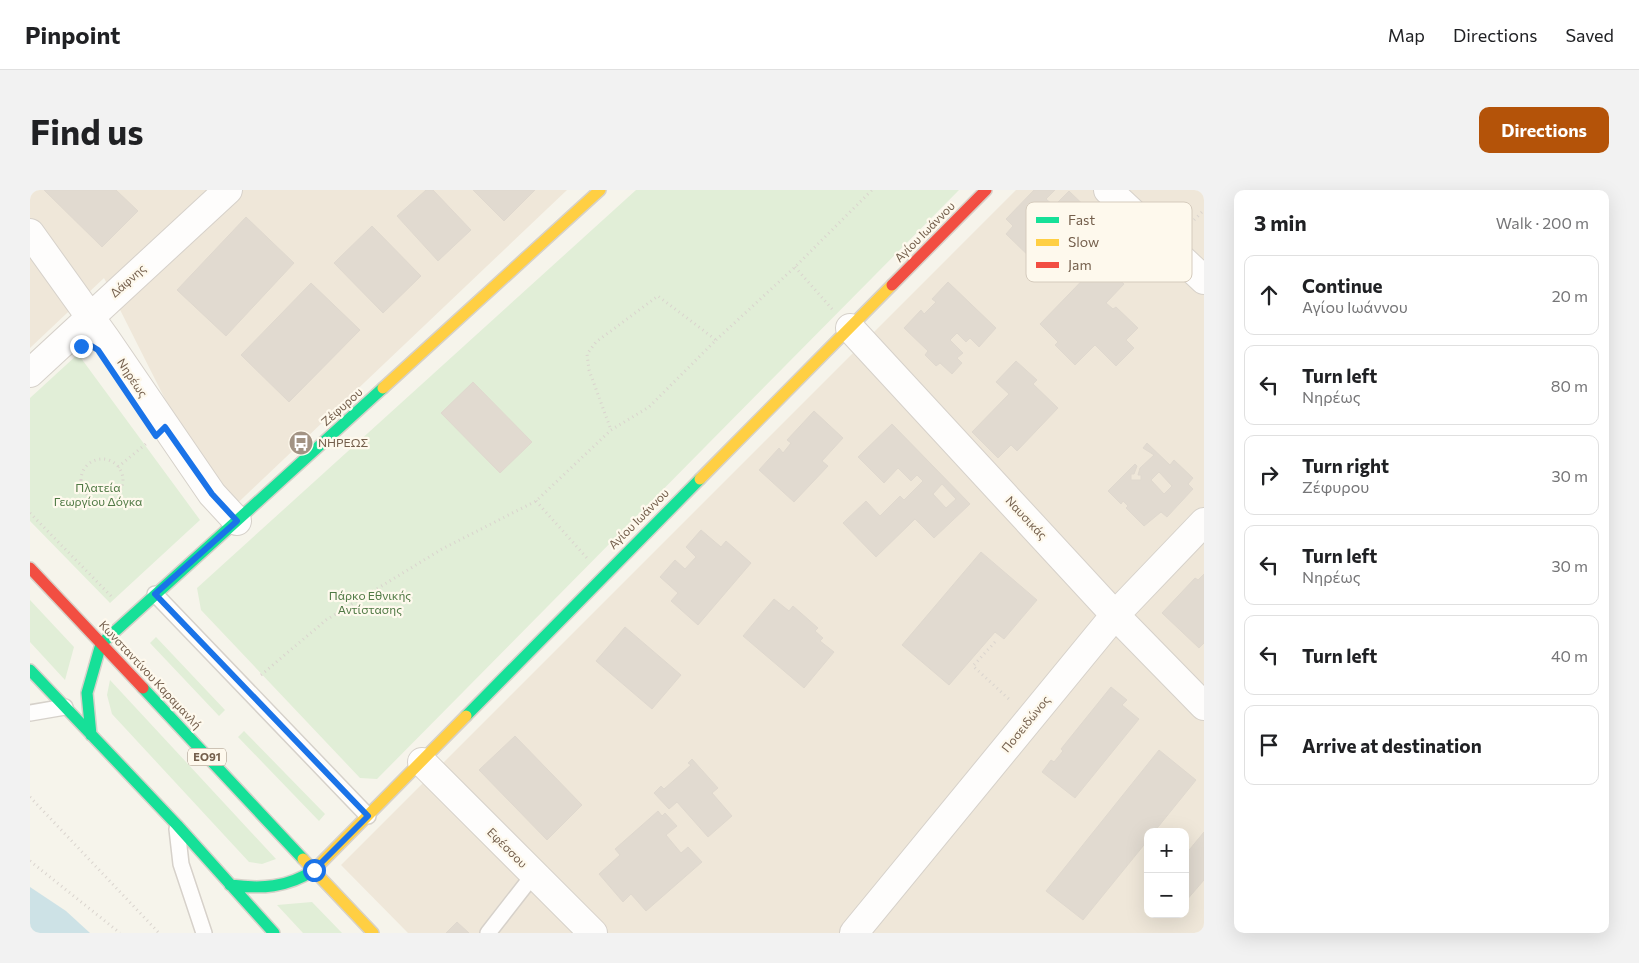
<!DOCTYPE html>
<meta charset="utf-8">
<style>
body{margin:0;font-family:Commissioner,sans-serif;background:#f2f2f2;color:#202124}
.controls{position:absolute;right:15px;bottom:15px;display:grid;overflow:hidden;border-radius:10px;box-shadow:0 5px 20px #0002}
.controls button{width:45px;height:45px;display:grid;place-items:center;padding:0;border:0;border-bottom:1px solid #e0e0e0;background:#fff;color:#202124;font:25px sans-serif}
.stop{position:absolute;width:15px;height:15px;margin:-11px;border:4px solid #1a73e8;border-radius:50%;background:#fff}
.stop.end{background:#1a73e8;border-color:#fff;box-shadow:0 1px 5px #0008}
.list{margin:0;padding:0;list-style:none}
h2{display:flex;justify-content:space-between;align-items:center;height:65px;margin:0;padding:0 20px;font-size:21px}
h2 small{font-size:16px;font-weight:400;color:#757577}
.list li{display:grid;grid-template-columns:32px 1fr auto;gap:15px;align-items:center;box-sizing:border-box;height:80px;margin:0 10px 10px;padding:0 10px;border:1px solid #e0e0e0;border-radius:10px}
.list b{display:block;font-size:19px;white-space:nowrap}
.list p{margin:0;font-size:16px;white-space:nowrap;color:#757577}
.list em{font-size:16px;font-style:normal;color:#757577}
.icon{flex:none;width:28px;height:28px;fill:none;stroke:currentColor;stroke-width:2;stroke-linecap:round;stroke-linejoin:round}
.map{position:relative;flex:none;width:1174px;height:743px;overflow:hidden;border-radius:10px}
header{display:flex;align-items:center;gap:30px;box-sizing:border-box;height:70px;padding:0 25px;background:#fff;border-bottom:1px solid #e0e0e0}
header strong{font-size:24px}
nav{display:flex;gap:28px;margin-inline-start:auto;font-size:18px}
.intro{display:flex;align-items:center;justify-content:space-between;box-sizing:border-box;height:120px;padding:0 30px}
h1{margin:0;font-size:35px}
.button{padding:12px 22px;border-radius:10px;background:#b45309;color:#fff;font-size:18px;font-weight:700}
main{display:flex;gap:30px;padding:0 30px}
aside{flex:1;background:#fff;border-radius:10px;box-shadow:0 5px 20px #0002}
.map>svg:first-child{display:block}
.residential{fill:#efe7d9;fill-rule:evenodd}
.green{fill:#e1eed7}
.water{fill:#cde2e6}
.building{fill:#e1dad0;stroke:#dfd8ce;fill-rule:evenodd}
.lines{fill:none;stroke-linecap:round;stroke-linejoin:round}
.lane-casing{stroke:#d6d1ca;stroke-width:18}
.street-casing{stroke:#d6d1ca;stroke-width:30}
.fast-casing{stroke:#d6d1c9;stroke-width:14}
.slow-casing{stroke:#d6d1c9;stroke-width:14}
.jam-casing{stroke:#d6d1c9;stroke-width:14}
.path{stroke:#dad4ce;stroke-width:3;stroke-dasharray:1 4;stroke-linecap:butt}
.lane{stroke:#fefdfc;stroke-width:15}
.street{stroke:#fefdfc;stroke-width:28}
.fast{stroke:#16e098;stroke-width:11}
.slow{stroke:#ffcf43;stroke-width:11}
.jam{stroke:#f24e42;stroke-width:11}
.route{stroke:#1a73e8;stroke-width:6}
.labels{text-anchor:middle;stroke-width:4.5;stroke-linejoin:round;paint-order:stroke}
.shield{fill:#fef9ed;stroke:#9d8d7c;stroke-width:1}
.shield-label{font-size:11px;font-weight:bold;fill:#745f4c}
.street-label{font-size:12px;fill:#745f4c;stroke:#fef9ed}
.poi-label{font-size:12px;fill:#745f4c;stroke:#fef9ed;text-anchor:start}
.park-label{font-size:12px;fill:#4f7944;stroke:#fef9ed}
.key{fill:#fef9ed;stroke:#d5cbbd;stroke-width:1}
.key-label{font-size:14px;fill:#745f4c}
</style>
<header>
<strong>Pinpoint</strong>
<nav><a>Map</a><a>Directions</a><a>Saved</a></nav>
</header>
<div class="intro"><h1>Find us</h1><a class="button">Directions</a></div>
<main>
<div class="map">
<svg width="1174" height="743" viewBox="0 0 1174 743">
<rect width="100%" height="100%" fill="#f6f4eb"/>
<path class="residential" d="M0,0H537L194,326L74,88L0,158Z
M986,0H1174V743H378L311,675ZM1118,642H1155V724H1118Z"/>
<path class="green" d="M606,0H929L347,589L330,588L171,420L167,398Z
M48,164L170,330L80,413L0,331V208Z
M0,410L44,457L35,490L0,452Z
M126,447L195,520L189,526L120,453Z
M80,490L246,669L232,674L219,672L82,524L77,505Z
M214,541L295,624L289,631L208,547Z
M282,712L312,743H273L247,715Z"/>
<path class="water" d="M0,697L36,721L60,743H0Z"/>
<path class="building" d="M14,0H86L108,21L72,57Z
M396,0H403L441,40L408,71L367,26Z
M443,0H505L474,31Z
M1004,0H1025L1016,9L1024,16L1039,1L1066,27L1022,73L1014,66L1006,73L976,44L983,36L976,29Z
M216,27L264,73L196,146L147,100Z
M342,36L391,86L353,123L304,73Z
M1070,72L1094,94L1076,113L1083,119L1086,117L1108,138L1096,150L1104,158L1086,176L1065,155L1045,175L1025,155L1028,152L1010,134Z
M918,92L966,138L949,157L940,148L936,152L927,143L920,150L933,163L927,168L932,173L922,184L910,173L906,176L895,165L898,161L874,138L891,120L894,124L906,112L902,109Z
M281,93L330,140L259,212L211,165Z
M986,171L1007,190L1003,194L1028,218L987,261L981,255L968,268L942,242L979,204L966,192Z
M443,192L502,252L470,283L411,223Z
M784,221L813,248L792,271L798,276L764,312L729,280L749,258L753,263L761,253L757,250Z
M862,234L940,314L904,348L885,329L846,367L813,333L836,311L850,326L870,306L874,310L893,291L887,285L881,291L868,278L854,293L828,267ZM912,294L926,309L916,318L903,304Z
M1117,253L1140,275L1144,270L1163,288L1158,294L1163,299L1137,327L1131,322L1114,336L1096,318L1098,316L1093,311L1091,314L1078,301L1105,274L1107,276L1104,284H1101V290H1111V285H1108L1110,278L1124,265L1113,258ZM1129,282L1142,296L1134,304L1121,290Z
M671,340L691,357L696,351L721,373L668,435L641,411L648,403L630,387L645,370L655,379L666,367L656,357Z
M951,362L1007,410L974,449L965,442L919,495L872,455Z
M1174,384V453L1169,458L1132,423L1165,388L1168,390Z
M744,409L759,421L763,416L788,438L785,441L793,448L790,451L804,462L774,498L713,446Z
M595,437L651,485L622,519L566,471Z
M1081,497L1097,510L1092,515L1109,529L1045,608L1012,582L1021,570L1024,572L1033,561L1031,559Z
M485,546L552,615L517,650L449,580Z
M1129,560L1166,590L1124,642H1118V650L1053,730L1016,701Z
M662,569L688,598L682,603L702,626L678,647L647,612L639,619L624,603L631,596L634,599L661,575L658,573Z
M628,621L632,626L635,623L647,636L636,645L651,663L658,657L672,672L616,721L601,704L593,712L569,684L590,665L585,659Z
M1174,642V690L1155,712V665Z
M427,732L439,743H416Z"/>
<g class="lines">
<defs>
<path id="lane" d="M125,404L338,626
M0,523L35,517
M147,639L151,674L174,743
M458,743L504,684"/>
<path id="street" d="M1078,0L1174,90
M0,43L76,149L182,304L207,331
M820,138L1085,425L1174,516
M0,183L198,0
M392,572L563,743
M824,743L1085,425L1174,332"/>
<path id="fast" d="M71,454L353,198
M0,480L147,635L244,743
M113,498L273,669
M436,526L670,289
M61,545L57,503L71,454
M200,695C231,699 257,698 284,680"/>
<path id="slow" d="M353,198L570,0
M670,289L862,95
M273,669L343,743
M284,680L436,526"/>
<path id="jam" d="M862,95L956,0
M0,378L113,498"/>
</defs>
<use href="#lane" class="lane-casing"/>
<use href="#street" class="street-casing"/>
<use href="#fast" class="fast-casing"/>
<use href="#slow" class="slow-casing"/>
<use href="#jam" class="jam-casing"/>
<path class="path" d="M1173,0L1174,1
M1157,37L1174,20
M765,77L803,120
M686,150L765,77L842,0
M51 290a21 21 0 1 1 42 0a21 21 0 1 1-42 0Z
M88,277L117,253
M506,311L557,368
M0,323L83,408
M965,452L943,476L981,511
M231,485L296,430L412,359L506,311L581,240L619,217L686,150L628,106L566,152L557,164L559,180L581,240
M0,607L129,743
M0,671L90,743"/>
<use href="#lane" class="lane"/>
<use href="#street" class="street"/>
<use href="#fast" class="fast"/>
<use href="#slow" class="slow"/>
<use href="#jam" class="jam"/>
</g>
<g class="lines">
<path class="route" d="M51,156L60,155L68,160L126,246L135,237L182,304L207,331L125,404L338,626L284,680"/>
</g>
<defs>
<symbol id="bus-disc" viewBox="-11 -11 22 22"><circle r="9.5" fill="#a29384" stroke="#fef9ed"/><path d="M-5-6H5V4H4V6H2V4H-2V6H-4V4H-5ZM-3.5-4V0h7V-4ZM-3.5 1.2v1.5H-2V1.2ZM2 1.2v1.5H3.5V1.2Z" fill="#fff"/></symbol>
</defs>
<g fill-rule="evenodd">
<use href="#bus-disc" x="257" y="239" width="28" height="28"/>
</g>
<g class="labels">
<rect class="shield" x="158" y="558.5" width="38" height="17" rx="4"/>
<g class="shield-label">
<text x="177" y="571">ΕΟ91</text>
</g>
<g class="street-label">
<text transform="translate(895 42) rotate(-45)" y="4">Αγίου Ιωάννου</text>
<text transform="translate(98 91) rotate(-42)" y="4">Δάφνης</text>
<text transform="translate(102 188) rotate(56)" y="4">Νηρέως</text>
<text transform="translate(312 217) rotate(-42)" y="4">Ζέφυρου</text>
<text transform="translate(996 328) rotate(47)" y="4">Ναυσικάς</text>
<text transform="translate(609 329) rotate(-45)" y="4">Αγίου Ιωάννου</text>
<text transform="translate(120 485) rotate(47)" y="4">Κωνσταντίνου Καραμανλή</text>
<text transform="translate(996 534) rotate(-51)" y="4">Ποσειδώνος</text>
<text transform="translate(477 658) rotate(45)" y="4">Εφέσσου</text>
</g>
<g class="poi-label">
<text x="288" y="257">ΝΗΡΕΩΣ</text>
</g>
<g class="park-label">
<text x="68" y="302">Πλατεία<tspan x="68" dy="14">Γεωργίου Δόγκα</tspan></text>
<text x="340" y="410">Πάρκο Εθνικής<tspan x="340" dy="14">Αντίστασης</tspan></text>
</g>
</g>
<rect x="996" y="12" width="166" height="80" rx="8" class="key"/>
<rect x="1006" y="27" width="23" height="6" fill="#16e098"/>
<rect x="1006" y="49" width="23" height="7" fill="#ffcf43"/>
<rect x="1006" y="72" width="23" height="6" fill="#f24e42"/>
<g class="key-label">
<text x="1038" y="35">Fast</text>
<text x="1038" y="57">Slow</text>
<text x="1038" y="80">Jam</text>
</g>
</svg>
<div class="controls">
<button>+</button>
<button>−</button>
</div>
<div class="stop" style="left:284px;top:680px"></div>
<div class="stop end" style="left:51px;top:156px"></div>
</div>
<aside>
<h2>3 min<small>Walk · 200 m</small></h2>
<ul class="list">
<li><svg class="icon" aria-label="ahead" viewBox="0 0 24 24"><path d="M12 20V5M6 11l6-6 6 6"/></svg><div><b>Continue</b><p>Αγίου Ιωάννου</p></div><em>20 m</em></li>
<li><svg class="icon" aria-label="left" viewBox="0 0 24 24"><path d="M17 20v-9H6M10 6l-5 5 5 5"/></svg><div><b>Turn left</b><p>Νηρέως</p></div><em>80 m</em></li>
<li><svg class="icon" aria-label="right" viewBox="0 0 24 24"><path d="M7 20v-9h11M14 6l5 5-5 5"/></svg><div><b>Turn right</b><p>Ζέφυρου</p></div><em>30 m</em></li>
<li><svg class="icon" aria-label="left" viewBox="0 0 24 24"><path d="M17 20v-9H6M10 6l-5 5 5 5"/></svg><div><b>Turn left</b><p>Νηρέως</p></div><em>30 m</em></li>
<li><svg class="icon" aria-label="left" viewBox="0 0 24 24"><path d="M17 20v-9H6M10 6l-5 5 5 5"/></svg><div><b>Turn left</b></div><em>40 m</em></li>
<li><svg class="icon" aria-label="arrive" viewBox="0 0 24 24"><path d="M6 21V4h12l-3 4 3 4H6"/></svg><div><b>Arrive at destination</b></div></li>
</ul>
</aside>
</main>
